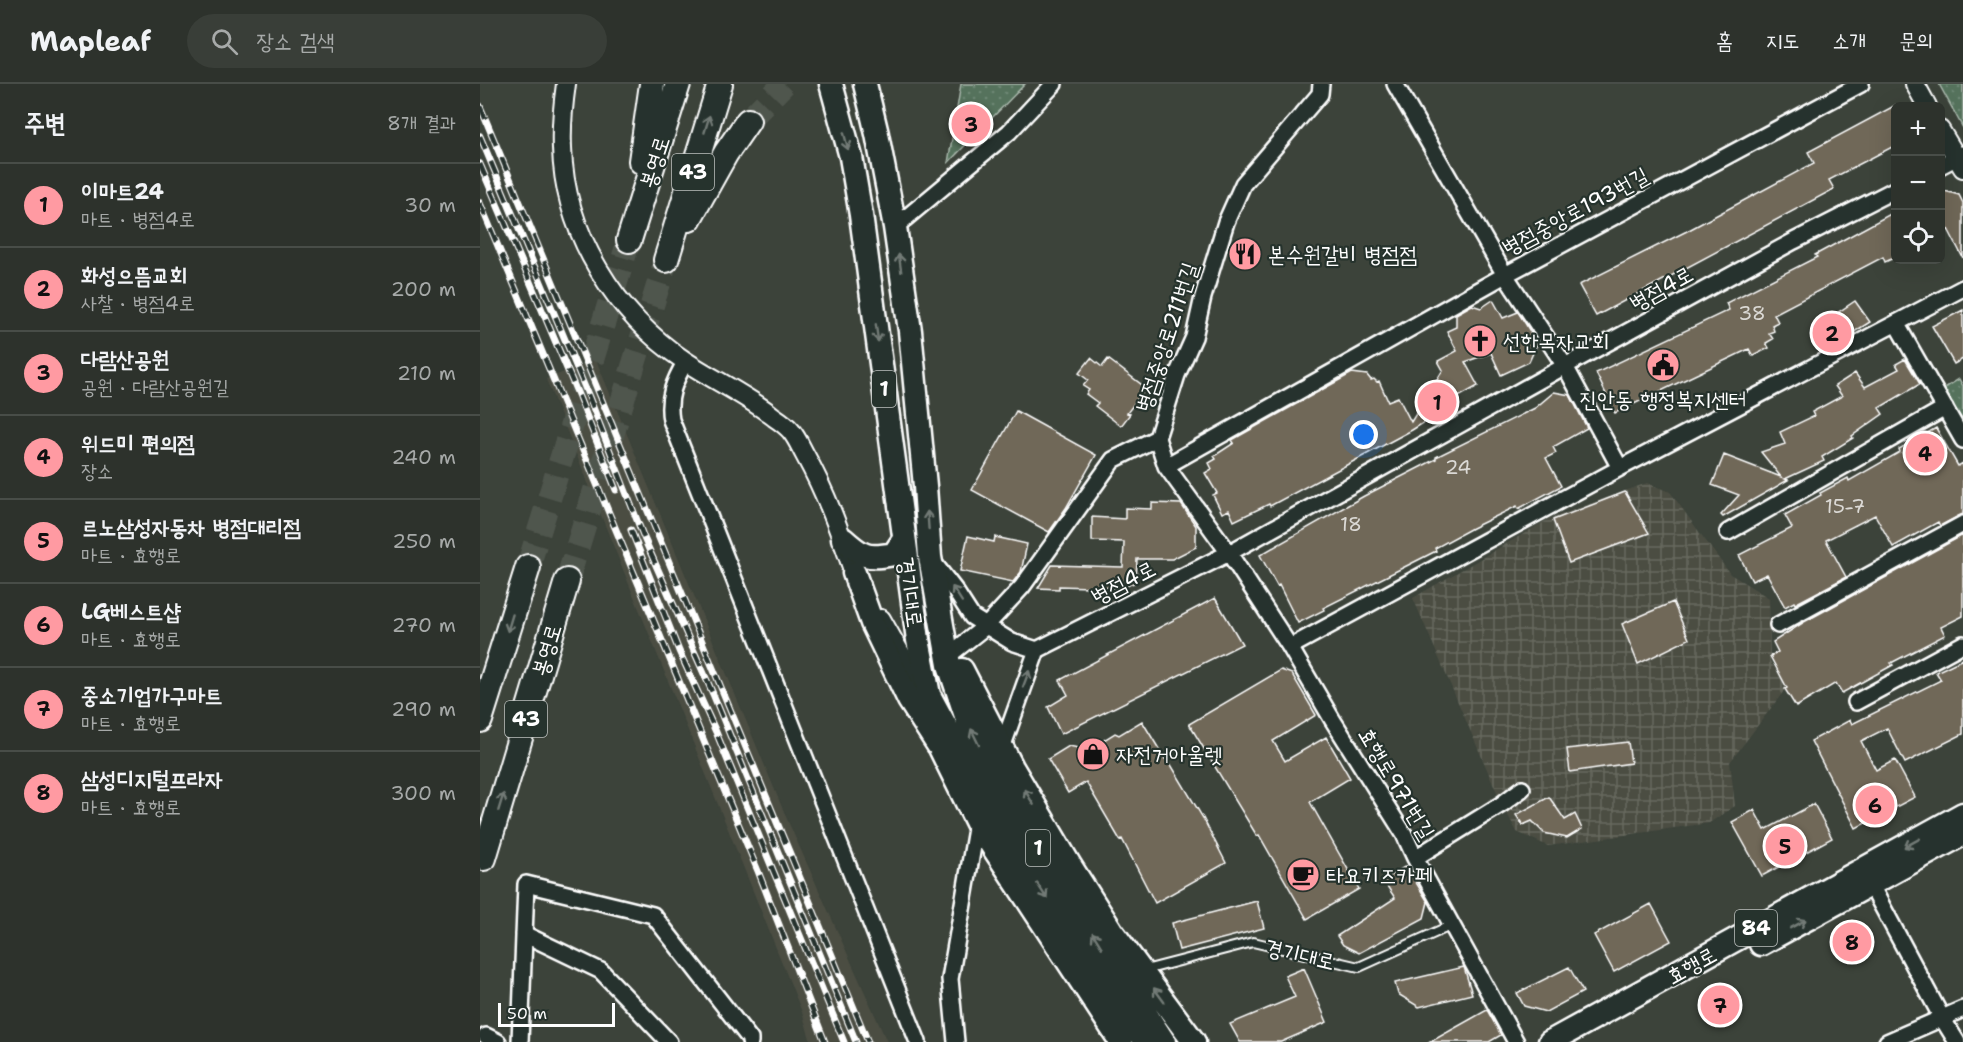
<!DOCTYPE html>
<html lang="ko">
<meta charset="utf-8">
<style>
body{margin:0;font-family:"Shantell Sans","Poor Story",sans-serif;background:#393e38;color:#f1f3f6}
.controls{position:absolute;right:18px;top:18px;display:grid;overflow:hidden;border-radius:9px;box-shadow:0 6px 24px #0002}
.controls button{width:54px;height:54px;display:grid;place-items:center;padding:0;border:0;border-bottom:2px solid #484d48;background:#2d322c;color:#f1f3f6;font:30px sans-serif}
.scale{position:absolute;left:18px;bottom:15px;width:117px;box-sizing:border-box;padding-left:6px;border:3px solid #fff;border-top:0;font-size:16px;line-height:21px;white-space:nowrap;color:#fff;-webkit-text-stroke:4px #26332d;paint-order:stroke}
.you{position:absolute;left:884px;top:351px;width:21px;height:21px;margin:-15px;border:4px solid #fff;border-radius:50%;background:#1a73e8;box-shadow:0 0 0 9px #1a73e833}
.badge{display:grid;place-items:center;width:39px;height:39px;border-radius:50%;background:#ff9aa2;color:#111;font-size:20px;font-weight:700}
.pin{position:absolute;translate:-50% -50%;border:3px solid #fff;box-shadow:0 2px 6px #0006}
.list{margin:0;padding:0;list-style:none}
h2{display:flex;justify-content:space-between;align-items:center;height:78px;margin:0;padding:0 24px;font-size:26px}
h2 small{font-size:20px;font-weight:400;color:#a7aaa9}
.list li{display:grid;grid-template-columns:39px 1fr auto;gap:18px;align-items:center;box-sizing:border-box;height:84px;padding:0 24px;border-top:2px solid #484d48}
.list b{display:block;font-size:22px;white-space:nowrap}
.list p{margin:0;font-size:20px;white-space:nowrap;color:#a7aaa9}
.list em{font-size:20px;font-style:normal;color:#a7aaa9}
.icon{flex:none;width:33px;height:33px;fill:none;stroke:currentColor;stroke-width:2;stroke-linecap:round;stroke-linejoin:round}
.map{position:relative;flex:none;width:1483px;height:958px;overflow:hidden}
header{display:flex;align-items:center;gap:36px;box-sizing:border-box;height:84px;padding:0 30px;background:#2d322c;border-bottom:2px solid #484d48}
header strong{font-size:28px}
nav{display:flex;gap:33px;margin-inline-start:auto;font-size:21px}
.search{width:420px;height:54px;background:#393e38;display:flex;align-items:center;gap:15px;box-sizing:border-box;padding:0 21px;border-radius:33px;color:#a7aaa9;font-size:22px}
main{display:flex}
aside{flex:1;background:#2d322c}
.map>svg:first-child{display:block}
.built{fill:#4c4e43}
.industrial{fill:url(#industrial-grid)}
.green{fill:url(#green-dots);stroke:#aab8ad;stroke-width:1.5}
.building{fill:#706758;stroke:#fff;stroke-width:1.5}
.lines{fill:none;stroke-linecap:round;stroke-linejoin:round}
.trunk-tunnel{stroke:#50564e;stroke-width:24;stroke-dasharray:24 12;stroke-linecap:butt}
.service-casing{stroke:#fff;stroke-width:12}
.minor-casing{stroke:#fff;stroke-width:20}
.tertiary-casing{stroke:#fff;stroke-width:22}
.primary-casing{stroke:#fff;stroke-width:27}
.trunk-casing{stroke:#fff;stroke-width:28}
.service{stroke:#26332d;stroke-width:8}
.minor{stroke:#26332d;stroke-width:15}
.tertiary{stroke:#26332d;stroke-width:18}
.primary{stroke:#26332d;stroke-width:22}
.trunk{stroke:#26332d;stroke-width:24}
.rail-casing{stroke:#fff;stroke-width:7}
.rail{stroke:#26332d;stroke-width:4.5;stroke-dasharray:14;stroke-linecap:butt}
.oneway{stroke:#727a76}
.labels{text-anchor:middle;stroke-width:4.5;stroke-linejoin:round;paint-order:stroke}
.number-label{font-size:20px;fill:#dbd9d5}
.shield{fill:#26332d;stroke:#bec2c0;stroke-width:1.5}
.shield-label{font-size:21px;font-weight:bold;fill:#fff}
.street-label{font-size:22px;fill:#fff;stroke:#26332d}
.poi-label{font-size:22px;fill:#fff;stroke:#26332d;text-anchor:start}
</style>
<header>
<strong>Mapleaf</strong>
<div class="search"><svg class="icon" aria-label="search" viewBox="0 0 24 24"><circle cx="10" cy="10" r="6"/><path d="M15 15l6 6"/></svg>장소 검색</div>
<nav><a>홈</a><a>지도</a><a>소개</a><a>문의</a></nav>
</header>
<main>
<aside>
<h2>주변<small>8개 결과</small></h2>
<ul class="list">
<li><span class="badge">1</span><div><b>이마트24</b><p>마트 · 병점4로</p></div><em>30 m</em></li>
<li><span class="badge">2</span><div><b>화성으뜸교회</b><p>사찰 · 병점4로</p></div><em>200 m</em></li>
<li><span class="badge">3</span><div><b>다람산공원</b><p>공원 · 다람산공원길</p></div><em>210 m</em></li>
<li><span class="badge">4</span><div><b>위드미 편의점</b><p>장소</p></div><em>240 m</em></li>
<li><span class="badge">5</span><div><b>르노삼성자동차 병점대리점</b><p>마트 · 효행로</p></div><em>250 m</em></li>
<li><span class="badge">6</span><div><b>LG베스트샵</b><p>마트 · 효행로</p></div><em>270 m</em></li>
<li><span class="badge">7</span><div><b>중소기업가구마트</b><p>마트 · 효행로</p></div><em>290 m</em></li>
<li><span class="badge">8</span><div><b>삼성디지털프라자</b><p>마트 · 효행로</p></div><em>300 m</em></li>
</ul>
</aside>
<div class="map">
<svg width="1483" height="958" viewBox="0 0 1483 958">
<defs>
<pattern id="industrial-grid" width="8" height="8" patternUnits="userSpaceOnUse" patternTransform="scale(1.5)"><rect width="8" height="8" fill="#4c4e43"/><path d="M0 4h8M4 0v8" fill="none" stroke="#67695f"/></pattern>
<pattern id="green-dots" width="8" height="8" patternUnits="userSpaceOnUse" patternTransform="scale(1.5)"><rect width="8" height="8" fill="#54725b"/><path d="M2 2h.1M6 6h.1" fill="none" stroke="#6e8774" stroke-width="1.8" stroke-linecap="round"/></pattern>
</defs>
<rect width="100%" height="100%" fill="#3c433a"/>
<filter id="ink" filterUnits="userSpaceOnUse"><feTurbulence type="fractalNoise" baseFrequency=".0167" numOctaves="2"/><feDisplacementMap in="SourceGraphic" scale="12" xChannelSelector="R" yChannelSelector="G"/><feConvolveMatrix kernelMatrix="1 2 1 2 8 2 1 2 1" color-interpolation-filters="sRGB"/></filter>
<g filter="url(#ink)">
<path class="built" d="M116,276L306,733L407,958H331L322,928L66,295Z"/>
<path class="industrial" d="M1167,399L1190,408L1250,490L1289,514L1290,577L1307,603L1250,678L1255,722L1229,739L1068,762L1037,748L1022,720L933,514L1069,435Z"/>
<path class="green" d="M481,0H545L468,79Z
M1459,0H1483V44Z
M1479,295L1483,302V338L1463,305Z"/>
<path class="building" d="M1416,21V61L1349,96L1354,105L1116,232L1099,201L1207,147L1334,79L1328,68Z
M1461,106L1479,111L1483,119V174L1468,145L1461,149Z
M1416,127V173L1405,178L1403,173L1294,230L1298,238L1292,241L1294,247L1289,249L1293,255L1286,259L1289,264L1273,272L1269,265L1135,329L1116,289L1249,226L1246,219L1337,173L1335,171Z
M1013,216L1023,234L1038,228L1045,239L1057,260L1049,278L1021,291L1011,269L985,278L998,302L973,316L975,319L932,346L790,422L789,420L754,437L749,426L742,429L733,411L737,409L725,389L732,385L729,379L736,375L734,372L754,359L752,356L872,289L887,291L891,296L894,295L897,298L899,297L908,317L918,313L931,338L963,286L958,277L977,267L967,247L976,243V230L992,221L1001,224Z
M1375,217L1390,238L1358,258L1344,238Z
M1483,226V275L1474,280L1452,242Z
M611,274L622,283L628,275L666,304L647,329L650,330L641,342L615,322L618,319L606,310L609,306L603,302L608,296L599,289Z
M1425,275L1440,300L1399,324L1403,330L1372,352L1373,354L1342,373L1344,377L1305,395L1308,396L1243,433L1241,431L1259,411L1232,401L1244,371L1301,393L1281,368L1305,360L1300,348L1334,332L1332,328L1362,312L1355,302L1375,289L1385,303L1419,285L1416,280Z
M1074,308L1090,311L1107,344L1073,363L1076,369L1066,374L1081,402L1038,425L1037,422L992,444L955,464L956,467L843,524L844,526L818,539L799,501L797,502L780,471L884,412L956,375V373L1055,324Z
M536,327L616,371L586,424L569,448L492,406Z
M1456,344L1478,382L1483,379V430L1460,442L1458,438L1413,463L1395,431L1346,456L1366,493L1315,520L1314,518L1305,523L1287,490L1272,497L1259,471L1312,444L1305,431L1341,411L1340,409L1368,394L1369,397L1420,368L1419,365Z
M1145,408L1169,449L1089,479L1073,436Z
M672,419L701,420L716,442V463L692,475H657L656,498L642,504L579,502V505L558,504L572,481L643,483L644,458L612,457V433L645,435V424L672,425Z
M1483,451V532L1461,543L1465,551L1411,579L1413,581L1362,609L1356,599L1316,623L1305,605L1307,604L1290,572L1298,568L1293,558L1324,538Z
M488,452L514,458L515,453L547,460L541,488L533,498L480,487Z
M735,514L762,560L581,650L568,623L588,611L580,596Z
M1193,518L1209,555L1158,580L1142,540Z
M1483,575V650L1425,679L1407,644L1381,657L1396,686L1415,676L1435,713L1376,744L1331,657L1370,636L1372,640L1461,596L1456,588Z
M801,586L812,590L836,631L793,657L805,677L846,653L870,694L830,718L879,805L827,835L779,751L777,752L709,640Z
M662,637L685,675L687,674L723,734L746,779L675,819L642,755L640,756L606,698L588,709L568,675L589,662L608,666L635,649L639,651Z
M1148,658L1151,679L1090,688L1087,665Z
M1069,713L1085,736L1095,730L1102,745L1087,754L1064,749L1052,737L1043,741L1036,731Z
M1334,720L1352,754L1282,792L1252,738L1274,726L1285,746Z
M926,782L948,818L944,834L879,869L863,861L857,852L915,814L903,796Z
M777,817L784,844L699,866L692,839Z
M1171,820L1191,857L1134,888L1114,851Z
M984,883L992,910L939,923L918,910L915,899Z
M1089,883L1103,908L1066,928L1044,922L1037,909Z
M824,884L847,938L801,958H760L750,940L815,913L805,892Z
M1007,926L1021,951L1009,958H950Z"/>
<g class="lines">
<path class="trunk-tunnel" d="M268,37L304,0
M48,483L149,156
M87,497L186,176"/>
<defs>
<path id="service" d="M665,886L773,858L879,883L972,841"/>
<path id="minor" d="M915,0L1025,191L1381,0
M1460,82L1483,70
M415,143L529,48L574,0
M1416,239L1483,356
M206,277C194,297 187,314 191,336L438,958
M677,354L686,382L749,469L810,563L852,635L924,750L935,774L1036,958
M686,382L1025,191L1085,282L1140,384
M1248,448L1465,324
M453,478L474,505L492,533L532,558L557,566
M1298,541L1483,440
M810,563L1140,384L1483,204
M557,566L749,469L1085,282L1314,157L1416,105
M468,572L506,542L542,503L633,376L677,354L697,291L714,253L723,213L746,138L763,100L840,10L841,0
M1376,618L1483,560
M522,664L557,566
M935,774L1022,720L1042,705
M1386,792L1462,934L1477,958
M44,850L121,887L189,958
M6,952L18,958
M40,958L46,800L173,831L270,955V958
M476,958L470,895L497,739
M1407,958L1483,925"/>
<path id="tertiary" d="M86,0C83,21 81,42 82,64C84,149 136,231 205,277C235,297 265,310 294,333C300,337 307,342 311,347C317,354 321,364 325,371C346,409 360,448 374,489L381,501
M1435,0L1447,22
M1460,46L1483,84
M401,535L435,595L448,610"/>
<path id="primary" d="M351,0L371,73L381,131L438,556L449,611L518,739L666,958
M385,0L397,50L415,143L430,247L445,402L450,473L469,581L488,638L517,698L684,958
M363,455C383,473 387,475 414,470L424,455
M374,489L392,539L429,616L458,661
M482,586L532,683L591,783L631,846L714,958
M458,660L497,739L641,958
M1281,860L1483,750
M1070,958L1483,730"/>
<path id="trunk" d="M161,77L172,0
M209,135L246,69L268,37
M149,156L198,0
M186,176L240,0
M0,636L48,483
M4,774L87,497"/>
</defs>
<use href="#service" class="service-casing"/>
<use href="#minor" class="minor-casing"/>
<use href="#tertiary" class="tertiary-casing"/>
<use href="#primary" class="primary-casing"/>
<use href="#trunk" class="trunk-casing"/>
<use href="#service" class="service"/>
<use href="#minor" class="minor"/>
<use href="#tertiary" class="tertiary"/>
<use href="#primary" class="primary"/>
<use href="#trunk" class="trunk"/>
<defs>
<path id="rail" d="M0,22L388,958
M0,52L109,313L164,454L233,610L376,958
M0,80L99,313L136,406
M0,119L278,787L345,958
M151,446L199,567L236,648L364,958"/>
</defs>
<use href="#rail" class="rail-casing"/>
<use href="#rail" class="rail"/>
</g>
<defs><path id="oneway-shaft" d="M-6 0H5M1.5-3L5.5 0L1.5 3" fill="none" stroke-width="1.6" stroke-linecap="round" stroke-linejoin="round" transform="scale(1.5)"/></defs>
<g class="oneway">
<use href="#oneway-shaft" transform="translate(227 40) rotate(-73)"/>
<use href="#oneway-shaft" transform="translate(366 57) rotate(75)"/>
<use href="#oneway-shaft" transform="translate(420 179) rotate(-98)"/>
<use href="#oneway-shaft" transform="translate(397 249) rotate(82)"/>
<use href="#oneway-shaft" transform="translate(448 436) rotate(-94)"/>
<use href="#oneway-shaft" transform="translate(477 510) rotate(-123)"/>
<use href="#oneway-shaft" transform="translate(30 539) rotate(107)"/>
<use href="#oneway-shaft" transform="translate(546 595) rotate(-69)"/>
<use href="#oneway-shaft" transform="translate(495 653) rotate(-116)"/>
<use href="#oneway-shaft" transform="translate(549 713) rotate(-121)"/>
<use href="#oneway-shaft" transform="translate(21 718) rotate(-73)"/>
<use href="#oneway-shaft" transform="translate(1432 759) rotate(151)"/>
<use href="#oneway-shaft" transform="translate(562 807) rotate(57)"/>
<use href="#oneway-shaft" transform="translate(1318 840) rotate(-28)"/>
<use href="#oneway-shaft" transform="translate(617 856) rotate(-122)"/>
<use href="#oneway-shaft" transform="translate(679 911) rotate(-126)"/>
</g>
</g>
<defs>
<symbol id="restaurant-disc" viewBox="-11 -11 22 22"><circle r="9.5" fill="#ff9aa2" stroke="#26332d"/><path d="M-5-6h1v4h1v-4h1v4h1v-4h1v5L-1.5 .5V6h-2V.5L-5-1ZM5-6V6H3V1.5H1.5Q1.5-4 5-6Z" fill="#111"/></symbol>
<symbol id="church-disc" viewBox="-11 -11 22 22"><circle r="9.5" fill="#ff9aa2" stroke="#26332d"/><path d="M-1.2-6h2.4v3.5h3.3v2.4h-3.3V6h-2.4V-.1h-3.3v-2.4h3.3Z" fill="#111"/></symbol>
<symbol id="civic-disc" viewBox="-11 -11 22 22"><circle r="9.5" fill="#ff9aa2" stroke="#26332d"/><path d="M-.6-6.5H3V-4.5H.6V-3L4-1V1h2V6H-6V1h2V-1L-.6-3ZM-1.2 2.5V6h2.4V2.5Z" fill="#111"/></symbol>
<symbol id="shop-disc" viewBox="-11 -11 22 22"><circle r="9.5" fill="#ff9aa2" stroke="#26332d"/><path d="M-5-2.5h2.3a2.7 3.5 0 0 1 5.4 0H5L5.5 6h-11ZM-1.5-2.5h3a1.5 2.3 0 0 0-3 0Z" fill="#111"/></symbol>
<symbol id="cafe-disc" viewBox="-11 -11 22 22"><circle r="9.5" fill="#ff9aa2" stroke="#26332d"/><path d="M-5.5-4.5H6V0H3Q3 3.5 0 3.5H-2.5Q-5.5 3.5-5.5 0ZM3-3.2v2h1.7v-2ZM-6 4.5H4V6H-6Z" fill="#111"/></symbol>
</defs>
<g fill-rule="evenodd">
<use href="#restaurant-disc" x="746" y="151" width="38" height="38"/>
<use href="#church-disc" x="981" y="238" width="38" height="38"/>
<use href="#civic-disc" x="1164" y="262" width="38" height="38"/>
<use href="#shop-disc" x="594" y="651" width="38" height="38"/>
<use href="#cafe-disc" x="804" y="772" width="38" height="38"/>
</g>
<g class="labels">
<g class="number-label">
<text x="1272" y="236">38</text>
<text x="978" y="390">24</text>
<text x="1365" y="429">15-7</text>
<text x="871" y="447">18</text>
</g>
<g class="shield">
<rect x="192" y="70" width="42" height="36" rx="4.5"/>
<rect x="392" y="287" width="24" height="36" rx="4.5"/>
<rect x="25" y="617" width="42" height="36" rx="4.5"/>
<rect x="546" y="746" width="24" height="36" rx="4.5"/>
<rect x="1255" y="826" width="42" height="36" rx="4.5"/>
</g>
<g class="shield-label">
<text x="213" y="95">43</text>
<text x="404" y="312">1</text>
<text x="46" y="642">43</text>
<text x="558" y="771">1</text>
<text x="1276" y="851">84</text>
</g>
<g class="street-label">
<text transform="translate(174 78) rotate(-72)" y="8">봉영로</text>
<text transform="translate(1095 127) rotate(-28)" y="8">병점중앙로193번길</text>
<text transform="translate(1181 204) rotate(-29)" y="8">병점4로</text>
<text transform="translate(686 253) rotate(-72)" y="8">병점중앙로211번길</text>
<text transform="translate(643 498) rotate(-27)" y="8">병점4로</text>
<text transform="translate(431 508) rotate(82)" y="8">경기대로</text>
<text transform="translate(66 566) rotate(-73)" y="8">봉영로</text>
<text transform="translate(917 699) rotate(59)" y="8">효행로971번길</text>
<text transform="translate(820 870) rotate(13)" y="8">경기대로</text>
<text transform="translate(1211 881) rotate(-29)" y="8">효행로</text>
</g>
<g class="poi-label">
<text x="788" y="178">본수원갈비 병점점</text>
<text x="1023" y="265">선한목자교회</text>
<text x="1183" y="323" text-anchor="middle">진안동 행정복지센터</text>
<text x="636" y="678">자전거아울렛</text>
<text x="846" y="799">타요키즈카페</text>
</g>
</g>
</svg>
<div class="controls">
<button>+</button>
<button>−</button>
<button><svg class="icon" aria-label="locate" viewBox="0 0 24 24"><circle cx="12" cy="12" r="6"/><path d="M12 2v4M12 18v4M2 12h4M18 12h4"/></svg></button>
</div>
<div class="scale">50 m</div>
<div class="you"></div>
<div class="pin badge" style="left:957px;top:318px">1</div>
<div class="pin badge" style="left:1352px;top:249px">2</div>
<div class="pin badge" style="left:491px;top:40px">3</div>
<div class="pin badge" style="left:1445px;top:369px">4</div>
<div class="pin badge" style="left:1305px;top:762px">5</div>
<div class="pin badge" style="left:1395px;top:721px">6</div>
<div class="pin badge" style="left:1240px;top:921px">7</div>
<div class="pin badge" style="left:1372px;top:858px">8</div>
</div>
</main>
